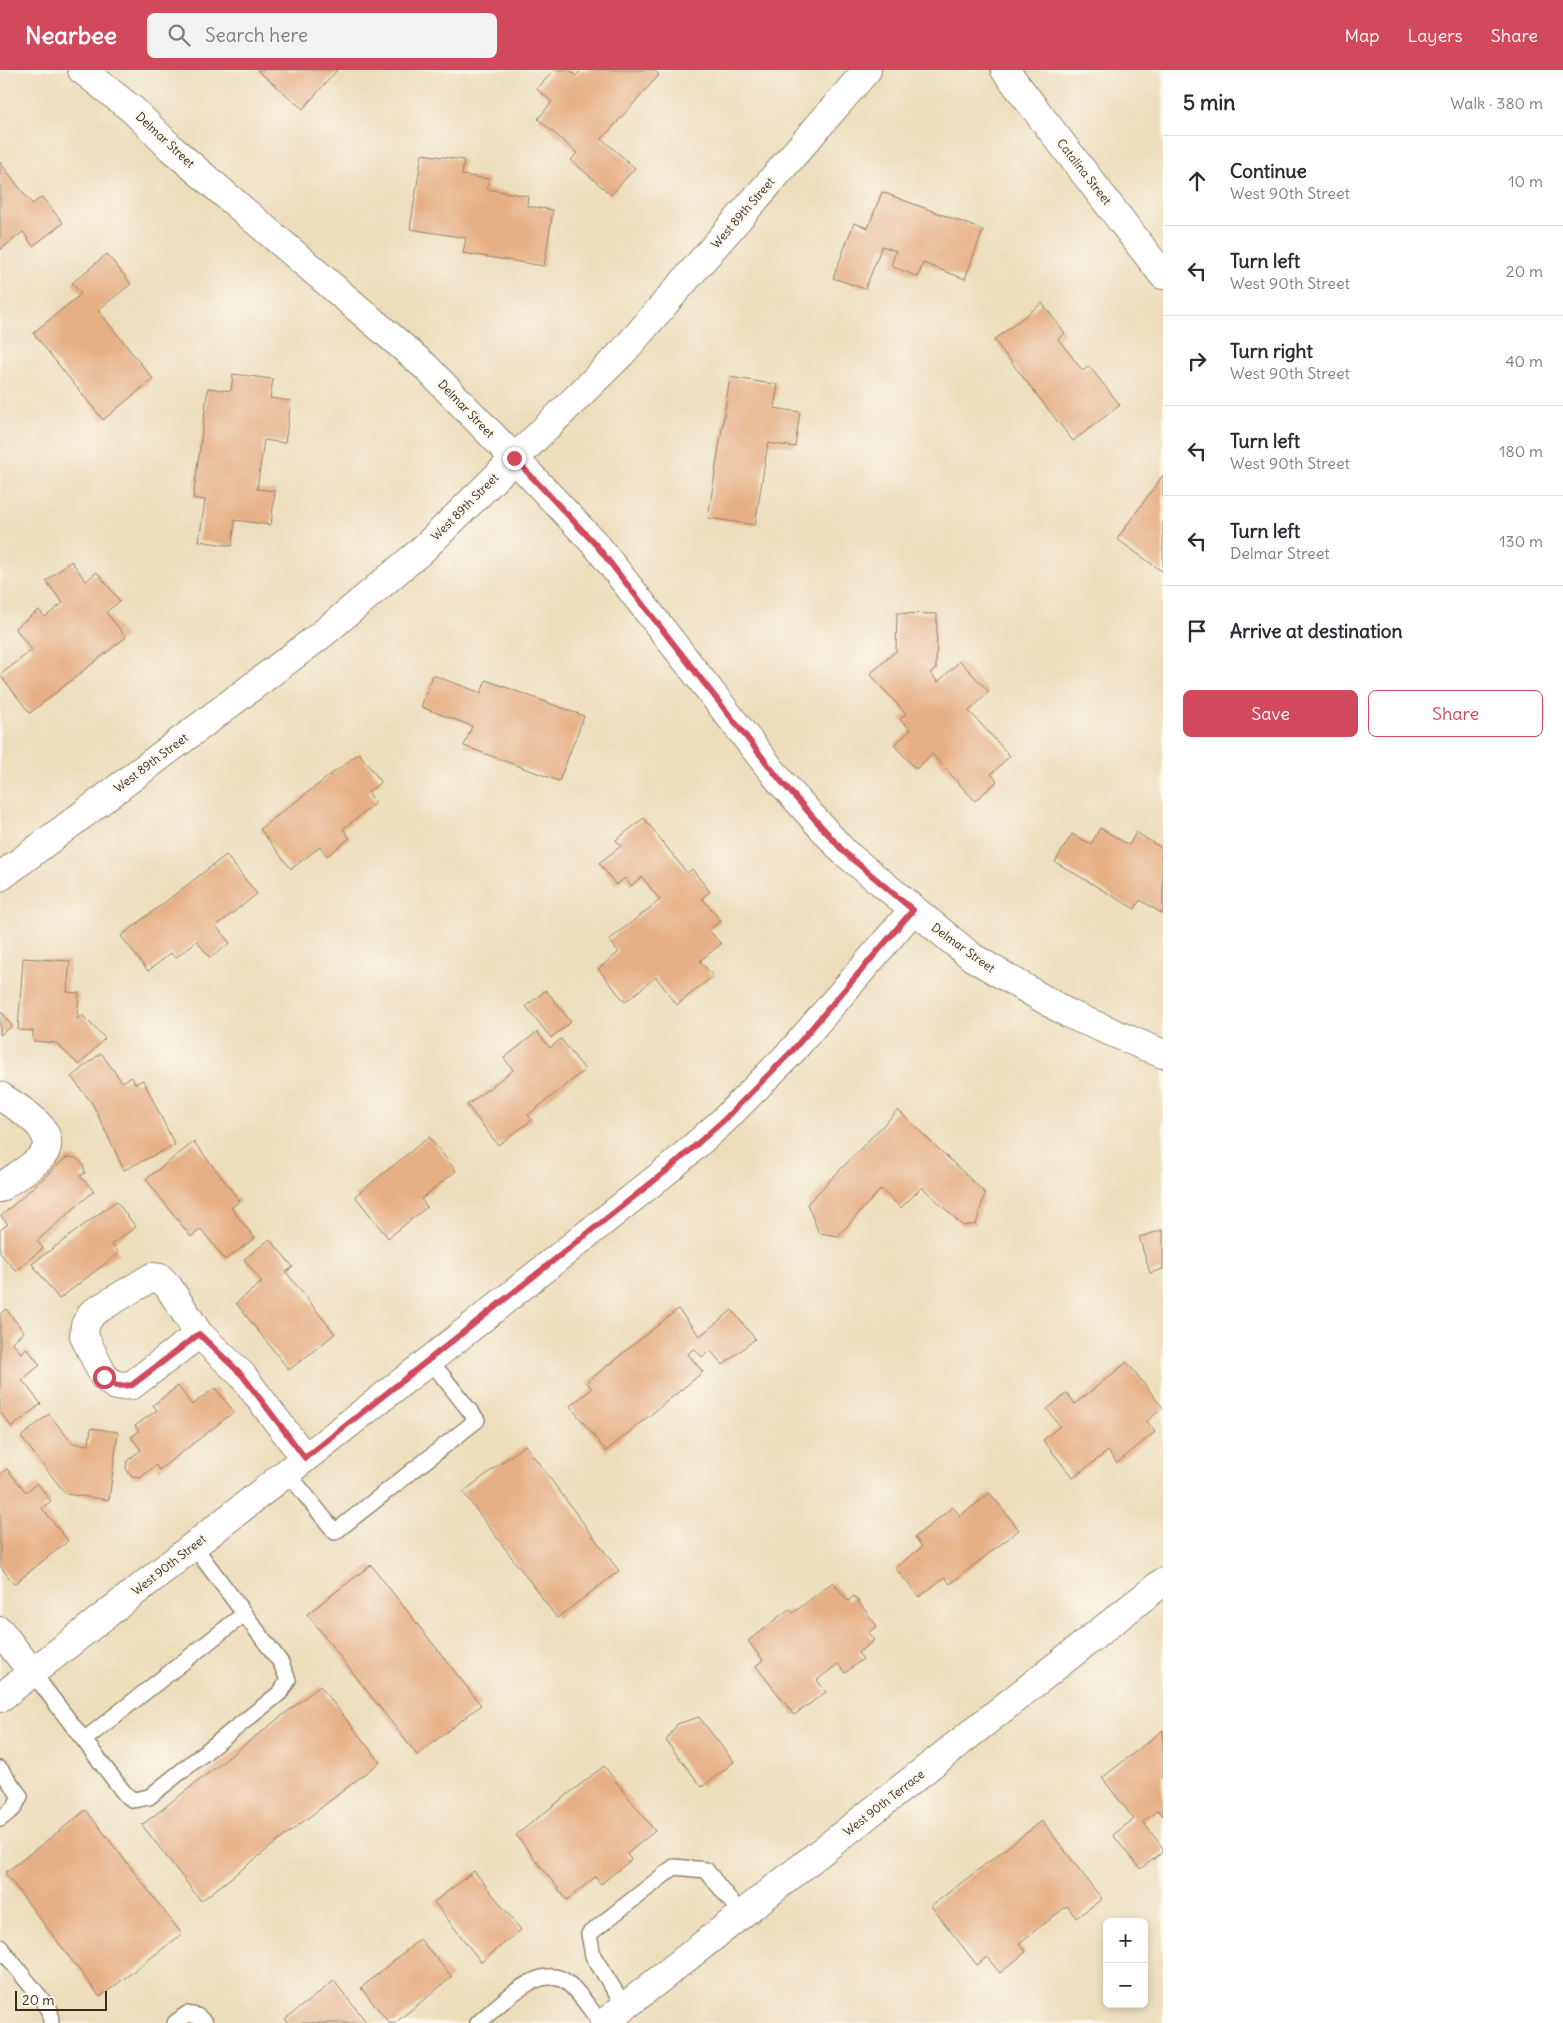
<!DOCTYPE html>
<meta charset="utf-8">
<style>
body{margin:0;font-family:Delius,sans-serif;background:#f2f2f3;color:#2b2b33}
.controls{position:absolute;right:15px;bottom:15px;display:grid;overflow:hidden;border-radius:8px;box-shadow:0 2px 8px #0003}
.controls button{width:45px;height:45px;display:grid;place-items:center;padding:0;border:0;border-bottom:1px solid #e1e1e2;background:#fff;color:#2b2b33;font:25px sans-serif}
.scale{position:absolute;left:15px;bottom:12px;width:92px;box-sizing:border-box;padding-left:5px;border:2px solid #3b2a1e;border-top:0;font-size:14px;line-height:18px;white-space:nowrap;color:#3b2a1e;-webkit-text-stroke:4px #fbf7ec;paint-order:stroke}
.stop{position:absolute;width:15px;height:15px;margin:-11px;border:4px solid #d1495b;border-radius:50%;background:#fff}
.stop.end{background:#d1495b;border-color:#fff;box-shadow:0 1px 5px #0008}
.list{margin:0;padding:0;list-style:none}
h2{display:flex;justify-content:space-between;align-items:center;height:65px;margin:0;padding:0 20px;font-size:21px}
h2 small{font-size:16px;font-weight:400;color:#7c7c81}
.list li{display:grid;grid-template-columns:32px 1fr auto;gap:15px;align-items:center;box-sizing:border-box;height:90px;padding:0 20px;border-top:1px solid #e1e1e2}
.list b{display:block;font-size:19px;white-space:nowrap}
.list p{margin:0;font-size:16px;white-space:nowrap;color:#7c7c81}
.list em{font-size:16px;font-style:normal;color:#7c7c81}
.actions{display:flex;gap:10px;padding:15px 20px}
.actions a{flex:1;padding:11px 0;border:1px solid #d1495b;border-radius:8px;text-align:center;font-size:18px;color:#d1495b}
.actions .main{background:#d1495b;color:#fff}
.icon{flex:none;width:28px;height:28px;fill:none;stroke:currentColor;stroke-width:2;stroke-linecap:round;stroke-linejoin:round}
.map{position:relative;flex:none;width:1163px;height:1953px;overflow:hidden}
header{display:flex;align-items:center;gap:30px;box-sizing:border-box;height:70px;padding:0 25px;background:#d1495b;color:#fff}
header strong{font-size:24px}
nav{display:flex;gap:28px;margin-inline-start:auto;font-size:18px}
.search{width:350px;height:45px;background:#f2f2f3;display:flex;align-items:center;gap:12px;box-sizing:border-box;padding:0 18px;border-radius:8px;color:#7c7c81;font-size:19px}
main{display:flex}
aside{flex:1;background:#fff}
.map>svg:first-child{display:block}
.building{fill:#e6b086}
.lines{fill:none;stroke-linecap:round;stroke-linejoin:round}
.service-casing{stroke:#94846c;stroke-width:18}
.minor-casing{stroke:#94846c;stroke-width:30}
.tertiary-casing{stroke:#94846c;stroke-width:30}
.service{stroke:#fff;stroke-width:15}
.minor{stroke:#fff;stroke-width:28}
.tertiary{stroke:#fff;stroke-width:28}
.route{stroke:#d1495b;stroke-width:6}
.labels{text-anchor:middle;stroke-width:4.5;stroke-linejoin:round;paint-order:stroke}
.street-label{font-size:12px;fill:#3b2a1e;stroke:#fbf7ec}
</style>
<header>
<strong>Nearbee</strong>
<div class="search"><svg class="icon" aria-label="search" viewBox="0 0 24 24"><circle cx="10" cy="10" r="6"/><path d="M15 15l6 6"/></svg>Search here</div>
<nav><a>Map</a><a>Layers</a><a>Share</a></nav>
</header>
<main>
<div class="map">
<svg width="1163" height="1953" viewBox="0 0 1163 1953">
<rect width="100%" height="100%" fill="#fbf7ec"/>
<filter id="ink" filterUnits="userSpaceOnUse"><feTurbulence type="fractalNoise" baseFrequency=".02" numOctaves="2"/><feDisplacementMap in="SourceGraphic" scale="10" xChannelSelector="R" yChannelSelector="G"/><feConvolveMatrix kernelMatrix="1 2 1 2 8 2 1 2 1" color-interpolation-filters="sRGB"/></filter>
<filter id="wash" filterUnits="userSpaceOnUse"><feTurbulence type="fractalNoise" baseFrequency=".0096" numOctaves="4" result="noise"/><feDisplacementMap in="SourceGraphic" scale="20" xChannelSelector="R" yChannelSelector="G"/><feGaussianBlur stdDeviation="1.12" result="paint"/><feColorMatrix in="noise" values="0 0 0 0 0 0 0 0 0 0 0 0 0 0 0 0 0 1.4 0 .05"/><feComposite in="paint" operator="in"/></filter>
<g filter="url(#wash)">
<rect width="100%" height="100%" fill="#ecdebb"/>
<g id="blocks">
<path class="building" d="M257,0H337L303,39Z
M554,0H570L576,6L581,0H654L659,5L602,69L635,98L611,125L571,90L577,83L538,49L552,32L537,19Z
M422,84L464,90L462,105L489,109L487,119L528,126L527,136L553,140L544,196L463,183L466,168L410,159Z
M0,92L32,134L42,127L63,153L33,176L23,162L0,180Z
M882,122L983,160L965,209L923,193L918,207L891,196L896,181L882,176L865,219L833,208L854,153L868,158Z
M107,184L131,214L98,240L153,309L103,350L33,263L81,224L72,213Z
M1042,233L1065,263L1058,269L1083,301L1089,296L1120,335L1073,371L994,270Z
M233,304L273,309L270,328L291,331L285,373L264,370L257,419L275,421L271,455L235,450L232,476L199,471L205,430L193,428L208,318L231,321Z
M730,307L778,315L774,338L800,342L795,377L768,373L755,455L708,448Z
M1163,405V502L1117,469Z
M71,491L86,511L97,502L120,531L106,542L126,567L30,643L0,605L32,580L15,558L39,540L45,547L63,533L46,511Z
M897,543L937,544L936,599L930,603L938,612L960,591L989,622L969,641L1010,686L991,704L997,711L975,731L932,684L916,699L894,675L911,660L900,649L906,644L870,604L896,581Z
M433,605L481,623L486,610L584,646L559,711L464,676L472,656L421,637Z
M359,683L381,712L368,722L376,733L343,759L350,768L327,786L320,777L291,799L260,759Z
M644,748L687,803L692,799L710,822L702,828L721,851L709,860L721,874L700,891L713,906L677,935L656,907L625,932L598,899L619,882L609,870L660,830L642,807L631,816L625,808L616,815L599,793L621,776L616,770Z
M1100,758L1129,775L1136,762L1163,779L1161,788L1163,790V844L1140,830L1135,839L1055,792L1072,764L1091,774Z
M226,785L257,824L216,856L230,873L210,888L197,871L175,888L171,883L148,901L121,866Z
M23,888L70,891L67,922L79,923L77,950L82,945L105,968L79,995L56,973L33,971V961L18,960Z
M546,920L571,952L551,968L526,936Z
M0,941L12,956L0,965Z
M537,962L550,978L561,969L585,1000L528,1045L532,1050L498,1075L467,1035L513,1000L504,988Z
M101,983L122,1012L132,1007L135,1014L143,1010L175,1075L124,1100L92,1033L71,1007Z
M898,1040L985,1123L976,1154L963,1156L922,1117L901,1138L881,1119L838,1166L819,1163L807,1134Z
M429,1067L456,1101L421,1129L427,1137L388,1168L355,1126Z
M194,1072L240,1131L231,1138L255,1168L225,1190L201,1159L191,1167L146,1109Z
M67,1087L76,1088L83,1094L85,1103L80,1106L94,1121L37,1171L43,1178L16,1201L0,1183V1160L8,1154L1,1146Z
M116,1131L136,1157L112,1174L119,1183L59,1229L32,1194Z
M1163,1160V1199L1150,1203L1139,1167Z
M270,1169L293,1197L286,1202L335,1264L289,1300L236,1233L262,1212L244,1189Z
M6,1239L24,1262L12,1272L21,1283L27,1278L40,1295L22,1310L41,1334L12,1357L0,1342V1244Z
M678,1239L700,1266L732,1240L755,1269L723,1295L710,1280L702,1287L694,1278L688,1284L703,1302L606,1381L570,1336L592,1319L587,1312Z
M1127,1292L1163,1338L1147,1351L1155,1362L1117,1393L1108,1381L1073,1408L1043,1370L1060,1356L1047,1339L1067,1323L1075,1334Z
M178,1316L192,1335L215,1318L234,1342L159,1400L156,1395L140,1408L132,1407L126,1399L127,1391L141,1380L131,1367L139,1361L135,1356L157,1340L153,1335Z
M49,1344L72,1373L89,1375L91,1358L118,1362L109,1430L66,1424L21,1367Z
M525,1375L619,1501L557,1548L463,1422Z
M7,1399L26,1422L37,1413L51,1431L42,1438L68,1471L14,1514L0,1496V1404Z
M990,1423L1019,1460L950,1514L945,1507L919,1527L895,1498L922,1477L915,1467L953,1437L960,1446Z
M371,1495L481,1635L417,1685L307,1544Z
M833,1512L848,1531L854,1526L877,1556L868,1563L874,1570L858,1583L863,1589L845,1603L838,1594L817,1610L826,1622L794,1645L756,1596L763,1590L748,1571L789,1539L793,1543Z
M320,1616L380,1692L201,1831L142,1755Z
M699,1647L734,1692L702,1717L666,1671L677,1654Z
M1163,1660V1746L1158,1740L1143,1752L1163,1778V1782L1140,1799L1113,1765L1134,1749L1102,1708Z
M604,1696L655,1761L627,1784L631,1790L601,1814L595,1807L567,1830L516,1765Z
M86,1740L182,1864L100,1927L5,1803Z
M1042,1751L1102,1829L1076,1848L1067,1836L1019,1873L1026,1882L1000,1903L987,1887L977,1895L931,1836Z
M474,1801L521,1860L481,1892L434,1832Z
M420,1869L452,1907L395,1953H389L361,1918Z
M334,1911L367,1953H289L285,1949Z"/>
</g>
</g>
<g filter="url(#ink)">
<use href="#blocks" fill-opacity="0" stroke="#94846c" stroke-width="1"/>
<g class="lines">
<defs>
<path id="service" d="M287,1402L335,1462L477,1350L430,1290
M32,1602L125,1724L133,1730L149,1727L281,1622L288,1610L281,1593L193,1475
M84,1670L244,1544
M0,1699L20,1726L14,1738L0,1749
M0,1877L50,1940L51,1953
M625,1937L593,1886L589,1864L674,1797L706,1800L742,1845
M175,1953L187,1944L197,1946L205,1953
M478,1953C499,1936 541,1889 569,1914C581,1924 591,1941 601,1953"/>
<path id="minor" d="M82,0L133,40L172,79L426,297L514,388L597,476L780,711L844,782L972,887L1069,944L1163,984
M1005,0L1163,205
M0,1026C16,1037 61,1060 43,1085C35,1096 11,1109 0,1118
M199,1264L132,1315L116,1316L104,1307L84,1266L85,1255L92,1243L152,1207L160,1208L168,1216L199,1264L242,1305L305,1388
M0,1561L32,1602
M0,1628L430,1290L670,1098L723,1051L793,980L913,840
M604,1953L1163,1512"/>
<path id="tertiary" d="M0,807L321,565L421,481L622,283L867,0"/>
</defs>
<use href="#service" class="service-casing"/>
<use href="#minor" class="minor-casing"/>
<use href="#tertiary" class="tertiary-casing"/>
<use href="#service" class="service"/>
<use href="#minor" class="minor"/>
<use href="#tertiary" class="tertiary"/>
</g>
</g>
<g class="lines" filter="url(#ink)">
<path class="route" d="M104,1307L116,1316L132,1315L199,1264L242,1305L305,1388L670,1098L724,1050L793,980L913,840L844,782L780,710L597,476L514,388"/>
</g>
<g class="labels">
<g class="street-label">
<text transform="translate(165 70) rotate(43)" y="4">Delmar Street</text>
<text transform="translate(1084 102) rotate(52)" y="4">Catalina Street</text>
<text transform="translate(743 143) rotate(-49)" y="4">West 89th Street</text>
<text transform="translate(466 339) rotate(46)" y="4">Delmar Street</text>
<text transform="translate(465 437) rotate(-45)" y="4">West 89th Street</text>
<text transform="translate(151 693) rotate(-37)" y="4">West 89th Street</text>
<text transform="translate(963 878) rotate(36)" y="4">Delmar Street</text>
<text transform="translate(169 1495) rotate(-38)" y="4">West 90th Street</text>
<text transform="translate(884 1733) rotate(-38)" y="4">West 90th Terrace</text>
</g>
</g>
</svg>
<div class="controls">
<button>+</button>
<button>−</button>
</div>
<div class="scale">20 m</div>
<div class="stop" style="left:104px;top:1307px"></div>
<div class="stop end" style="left:514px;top:388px"></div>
</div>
<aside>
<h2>5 min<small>Walk · 380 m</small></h2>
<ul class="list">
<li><svg class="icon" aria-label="ahead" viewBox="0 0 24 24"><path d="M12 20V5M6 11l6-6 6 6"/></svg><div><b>Continue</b><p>West 90th Street</p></div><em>10 m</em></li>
<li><svg class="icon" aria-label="left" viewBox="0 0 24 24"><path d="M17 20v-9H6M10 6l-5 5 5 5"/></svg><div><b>Turn left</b><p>West 90th Street</p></div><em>20 m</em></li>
<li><svg class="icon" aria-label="right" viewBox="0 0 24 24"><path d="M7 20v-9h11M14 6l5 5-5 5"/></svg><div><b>Turn right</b><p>West 90th Street</p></div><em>40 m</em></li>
<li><svg class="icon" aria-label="left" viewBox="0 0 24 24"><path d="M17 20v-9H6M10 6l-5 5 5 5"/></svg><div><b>Turn left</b><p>West 90th Street</p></div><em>180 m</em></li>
<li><svg class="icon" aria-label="left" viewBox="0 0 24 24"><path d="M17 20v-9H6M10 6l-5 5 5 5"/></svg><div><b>Turn left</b><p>Delmar Street</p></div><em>130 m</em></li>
<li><svg class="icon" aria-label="arrive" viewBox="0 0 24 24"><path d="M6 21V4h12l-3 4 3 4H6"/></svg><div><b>Arrive at destination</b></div></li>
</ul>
<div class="actions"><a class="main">Save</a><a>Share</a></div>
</aside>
</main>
